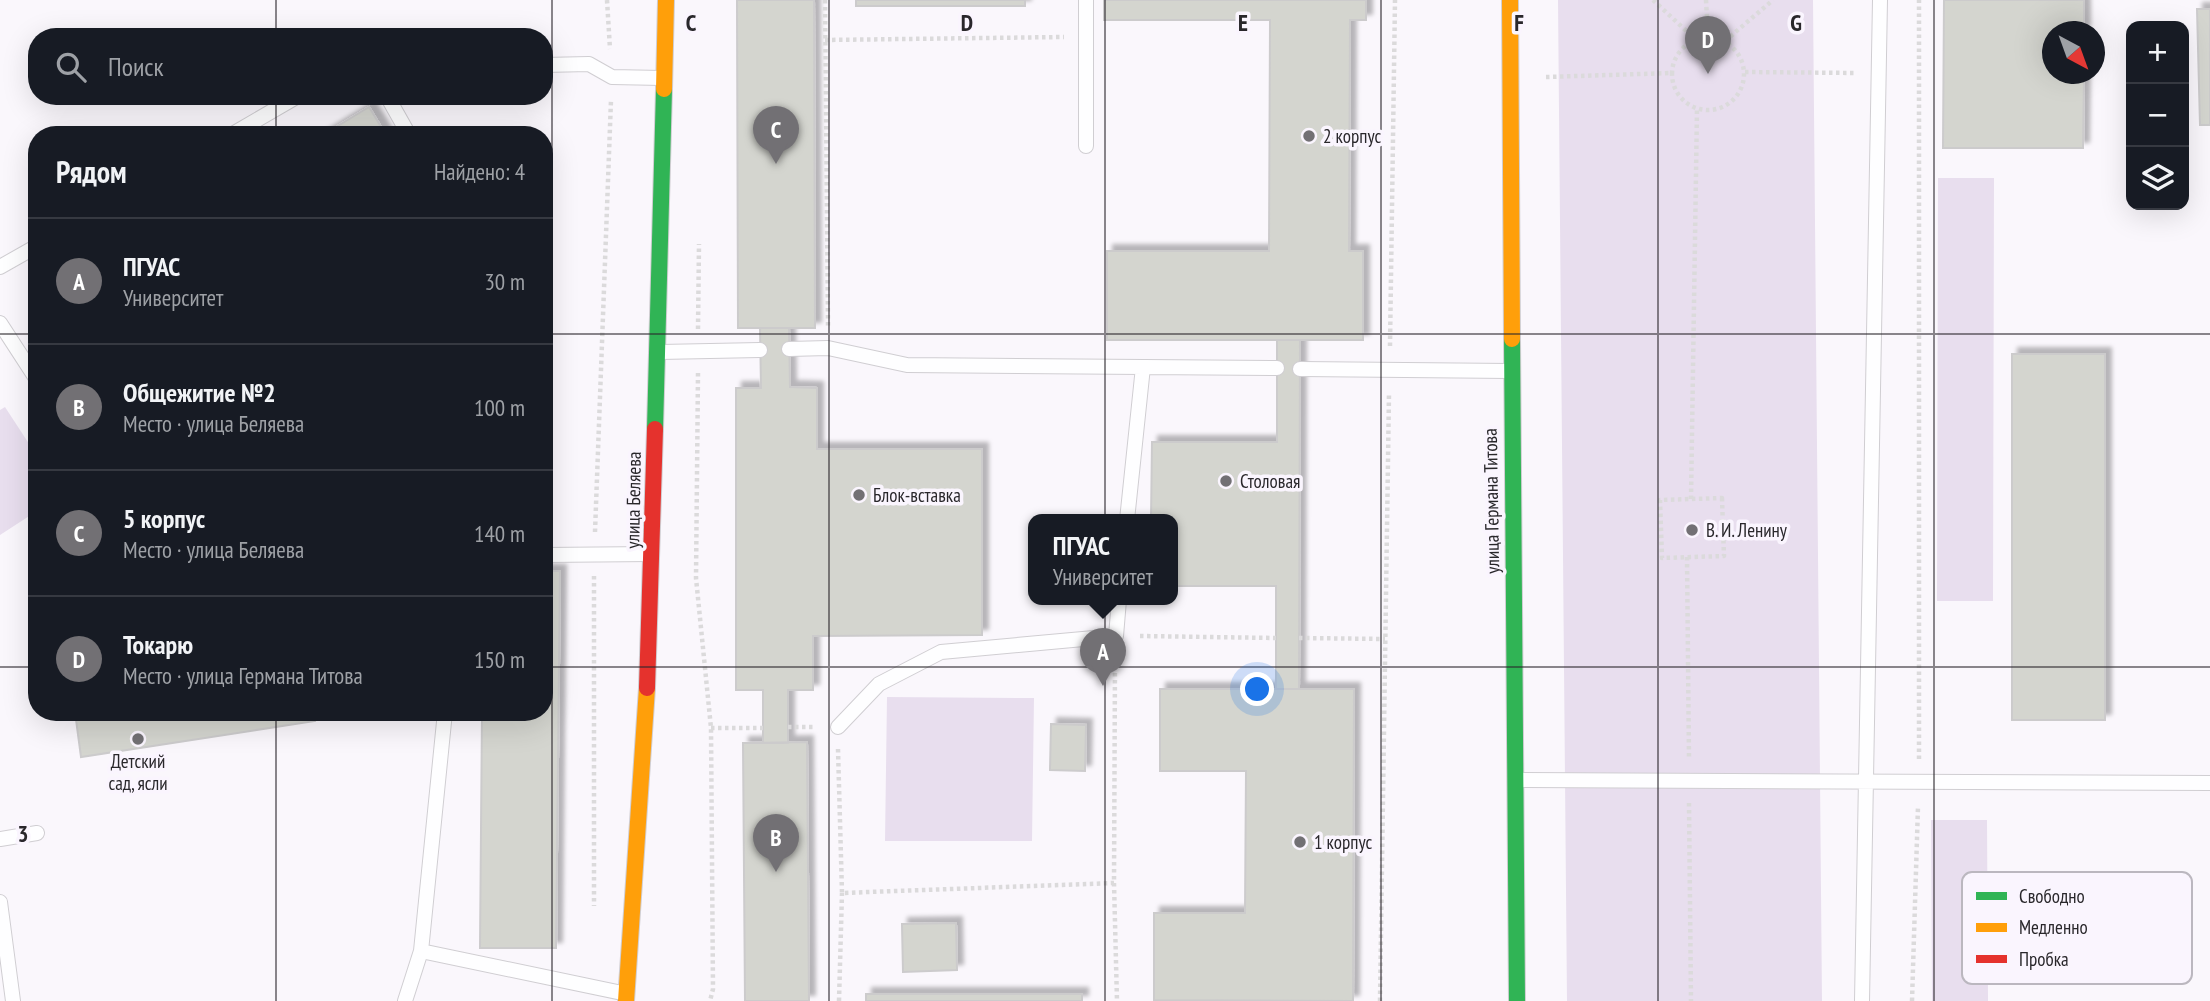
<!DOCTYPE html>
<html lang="ru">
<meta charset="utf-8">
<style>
body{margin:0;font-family:"PT Sans Narrow",sans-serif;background:#242831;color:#f1f3f6}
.controls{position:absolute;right:21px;top:21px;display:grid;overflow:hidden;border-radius:14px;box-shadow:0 7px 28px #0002}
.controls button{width:63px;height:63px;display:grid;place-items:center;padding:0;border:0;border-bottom:2px solid #363941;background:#171b24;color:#f1f3f6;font:35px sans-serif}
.compass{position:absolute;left:2042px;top:21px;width:63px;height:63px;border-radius:50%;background:#171b24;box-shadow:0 7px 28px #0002;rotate:139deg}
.you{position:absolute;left:1258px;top:690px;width:24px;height:24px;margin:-18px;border:5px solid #fff;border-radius:50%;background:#1a73e8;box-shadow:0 0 0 10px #1a73e833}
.badge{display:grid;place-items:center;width:46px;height:46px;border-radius:50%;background:#727074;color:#fff;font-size:23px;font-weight:700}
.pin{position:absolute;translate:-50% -58px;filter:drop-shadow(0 2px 4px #0008)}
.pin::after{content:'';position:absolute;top:37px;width:24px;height:21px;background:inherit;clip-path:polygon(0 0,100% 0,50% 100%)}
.popup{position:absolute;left:1028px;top:514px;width:150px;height:91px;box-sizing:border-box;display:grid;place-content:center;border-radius:14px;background:#171b24;filter:drop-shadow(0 2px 5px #0005);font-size:23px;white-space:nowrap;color:#9ea1a6}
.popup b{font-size:26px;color:#f1f3f6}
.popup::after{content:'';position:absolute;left:50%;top:100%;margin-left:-14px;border:14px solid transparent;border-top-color:#171b24}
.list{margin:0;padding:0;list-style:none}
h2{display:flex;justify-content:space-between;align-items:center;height:91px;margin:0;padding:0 28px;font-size:30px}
h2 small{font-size:23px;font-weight:400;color:#9ea1a6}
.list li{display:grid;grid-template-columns:46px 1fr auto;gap:21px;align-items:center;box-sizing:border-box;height:126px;padding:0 28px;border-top:2px solid #363941}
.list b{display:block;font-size:26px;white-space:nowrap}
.list p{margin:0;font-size:23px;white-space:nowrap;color:#9ea1a6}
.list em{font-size:23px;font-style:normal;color:#9ea1a6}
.icon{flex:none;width:38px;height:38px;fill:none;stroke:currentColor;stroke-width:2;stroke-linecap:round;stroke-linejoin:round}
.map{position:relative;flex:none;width:2210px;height:1001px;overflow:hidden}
.search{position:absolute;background:#171b24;box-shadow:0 7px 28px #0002;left:28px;top:28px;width:525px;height:77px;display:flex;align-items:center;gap:18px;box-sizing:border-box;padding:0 24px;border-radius:28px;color:#9ea1a6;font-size:26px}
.panel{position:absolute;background:#171b24;box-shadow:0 7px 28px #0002;left:28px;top:126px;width:525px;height:595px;border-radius:28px}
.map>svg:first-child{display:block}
.green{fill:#e8deee}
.building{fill:#d4d5cf;stroke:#cccbcc;stroke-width:2;filter:url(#shadow)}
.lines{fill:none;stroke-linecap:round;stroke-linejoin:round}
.lane-casing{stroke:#d0ced2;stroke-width:16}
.fast-casing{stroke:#d0ced2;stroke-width:18}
.slow-casing{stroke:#d0ced2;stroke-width:18}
.jam-casing{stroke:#d0ced2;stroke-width:18}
.path{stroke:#dbdadb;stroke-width:4.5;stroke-dasharray:3.5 3.5;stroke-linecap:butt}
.lane{stroke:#fefeff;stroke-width:14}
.fast{stroke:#30b455;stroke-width:16}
.slow{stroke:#ff9f0a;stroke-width:16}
.jam{stroke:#e5322d;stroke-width:16}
.grid{fill:none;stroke:#29272b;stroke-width:2;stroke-opacity:0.55}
.poi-dot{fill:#727074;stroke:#faf5fe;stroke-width:2.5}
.labels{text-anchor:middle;stroke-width:7;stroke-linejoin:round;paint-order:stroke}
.poi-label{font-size:19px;fill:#29272b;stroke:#faf5fe;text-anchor:start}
.street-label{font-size:19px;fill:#29272b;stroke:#faf5fe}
.key{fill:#faf5fe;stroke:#bbb7bf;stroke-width:2}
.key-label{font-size:19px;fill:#29272b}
.grid-label{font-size:23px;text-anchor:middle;font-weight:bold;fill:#29272b;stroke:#faf5fe;stroke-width:7;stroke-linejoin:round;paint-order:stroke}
</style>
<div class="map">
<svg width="2210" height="1001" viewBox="0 0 2210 1001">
<defs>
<filter id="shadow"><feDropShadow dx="6" dy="-6" stdDeviation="2" flood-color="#0004"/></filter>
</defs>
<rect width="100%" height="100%" fill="#faf7fc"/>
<path class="green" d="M1558,0H1813L1822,1001H1567Z
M1938,178H1994L1993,601H1937Z
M5,407L37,456V511L0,535V410Z
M887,697L1034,698L1032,841H885Z
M1931,820H1987L1988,1001H1932Z"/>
<path class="building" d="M737,0H814L815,328H738Z
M856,0H1025V6H856Z
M1104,0H1366V20H1350L1349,251H1363V340H1107V251H1269L1270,20H1104Z
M1944,0H2084V32H2052V74H2084L2083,148H1943Z
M2197,9H2210V125H2200Z
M369,107L386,135H323Z
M760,328H789L790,387L817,388V449H982V635L813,636V690H788V743H763V690H736V388H761Z
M1277,340H1300L1299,689H1276V586H1173V520H1151L1152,442H1277Z
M2012,354H2105V720H2012Z
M544,571H560L556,948H480L482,712H544Z
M1160,689H1354L1353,1001L1154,1000V913H1245L1246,771H1160Z
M75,712H314L315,721L81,757Z
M1051,724L1086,725L1085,771L1050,770Z
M807,742L809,1001H745L743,743Z
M956,923L957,970L903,972L902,924Z
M866,994H1082V1001H866Z"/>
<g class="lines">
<defs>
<path id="lane" d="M544,65L589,64L612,77L662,78
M387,96L409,135
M231,135L298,96
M1086,146V0
M0,267L37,246
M0,323L37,380
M789,349L828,348L907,365L1277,368
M660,352L760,350
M1300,369L1510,371
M1127,520L1143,367
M544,555L651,554
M838,727L879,684L941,652L1116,636L1119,600
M1518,780L2210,783
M0,839L37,833
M0,902L13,1001
M421,951L445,712
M405,1001L421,951L627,994
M1862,1001L1880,0"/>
<path id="fast" d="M1512,339L1517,1001
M655,429L664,89"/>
<path id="slow" d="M1510,0L1512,339
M664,89L666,0
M626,1001L647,688"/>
<path id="jam" d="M647,688L655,429"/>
</defs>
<use href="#lane" class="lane-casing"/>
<use href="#fast" class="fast-casing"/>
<use href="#slow" class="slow-casing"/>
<use href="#jam" class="jam-casing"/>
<path class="path" d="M607,0L610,49
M825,0L828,326
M1653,0L1695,39
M1706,0L1708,37
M1672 74a36 36 0 1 1 72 0a36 36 0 1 1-72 0Z
M825,40L1064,37
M1725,41L1773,0
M1745,72L1857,73
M1546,77L1672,73
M698,329L699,244
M1390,346L1395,0
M698,373L696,578L711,728L713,989L710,1001
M1722,498L1724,556L1662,558L1660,500Z
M1691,499L1697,109
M595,532L611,100
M1687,557L1689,759
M594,576V906
M1140,636L1276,638
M1299,638L1385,639
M1115,659L1114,883L1117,1001
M788,727H816
M711,728H763
M838,749L842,893L1114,883
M1919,759V0
M1689,803L1691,1001
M839,1001L842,893
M1380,1001L1389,393
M1912,1001L1918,806"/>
<use href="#lane" class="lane"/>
<use href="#fast" class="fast"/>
<use href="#slow" class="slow"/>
<use href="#jam" class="jam"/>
</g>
<path class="grid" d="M276,0V37M552,0V1001M829,0V1001M1105,0V1001M1381,0V1001M1658,0V1001M1934,0V1001M276,96V135M0,334H37M544,334H2210M0,667H37M544,667H2210M276,712V1001"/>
<g class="poi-dot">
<circle cx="1309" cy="136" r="7"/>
<circle cx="1226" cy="481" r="7"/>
<circle cx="859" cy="495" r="7"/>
<circle cx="1692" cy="530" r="7"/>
<circle cx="138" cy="739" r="7"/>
<circle cx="1300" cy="842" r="7"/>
</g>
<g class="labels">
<g class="poi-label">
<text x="1323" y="143">2 корпус</text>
<text x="1240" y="488">Столовая</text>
<text x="873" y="502">Блок-вставка</text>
<text x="1706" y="537">В. И. Ленину</text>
<text x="138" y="768" text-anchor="middle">Детский<tspan x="138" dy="22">сад, ясли</tspan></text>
<text x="1314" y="849">1 корпус</text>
</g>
<g class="street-label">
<text transform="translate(633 500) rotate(-89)" y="7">улица Беляева</text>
<text transform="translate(1491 501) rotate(-91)" y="7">улица Германа Титова</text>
</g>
</g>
<rect x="1962" y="872" width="230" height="112" rx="10" class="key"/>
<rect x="1976" y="892" width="31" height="8" fill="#30b455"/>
<rect x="1976" y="923" width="31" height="9" fill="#ff9f0a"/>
<rect x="1976" y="955" width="31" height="8" fill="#e5322d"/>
<g class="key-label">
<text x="2019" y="903">Свободно</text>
<text x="2019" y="934">Медленно</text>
<text x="2019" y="966">Пробка</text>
</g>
<g class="grid-label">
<text x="691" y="31">C</text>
<text x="967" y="31">D</text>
<text x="1243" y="31">E</text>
<text x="1519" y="31">F</text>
<text x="1796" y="31">G</text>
<text x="23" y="842">3</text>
</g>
</svg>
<div class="controls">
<button>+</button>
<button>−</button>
<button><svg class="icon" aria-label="layers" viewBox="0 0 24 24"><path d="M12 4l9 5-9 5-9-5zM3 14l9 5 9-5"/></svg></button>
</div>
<svg class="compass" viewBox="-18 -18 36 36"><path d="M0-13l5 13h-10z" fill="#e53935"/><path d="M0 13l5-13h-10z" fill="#9ea1a6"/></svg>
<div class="you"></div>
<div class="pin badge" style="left:1103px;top:686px">A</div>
<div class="popup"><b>ПГУАС</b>Университет</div>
<div class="pin badge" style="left:776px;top:872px">B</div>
<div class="pin badge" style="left:776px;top:164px">C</div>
<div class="pin badge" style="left:1708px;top:74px">D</div>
<div class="search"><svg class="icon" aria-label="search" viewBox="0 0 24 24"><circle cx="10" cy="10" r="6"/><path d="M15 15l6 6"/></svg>Поиск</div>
<section class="panel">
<h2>Рядом<small>Найдено: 4</small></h2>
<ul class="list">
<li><span class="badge">A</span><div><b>ПГУАС</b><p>Университет</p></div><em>30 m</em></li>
<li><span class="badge">B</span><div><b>Общежитие №2</b><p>Место · улица Беляева</p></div><em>100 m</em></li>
<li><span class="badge">C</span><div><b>5 корпус</b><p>Место · улица Беляева</p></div><em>140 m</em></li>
<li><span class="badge">D</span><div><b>Токарю</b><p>Место · улица Германа Титова</p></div><em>150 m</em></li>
</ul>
</section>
</div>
